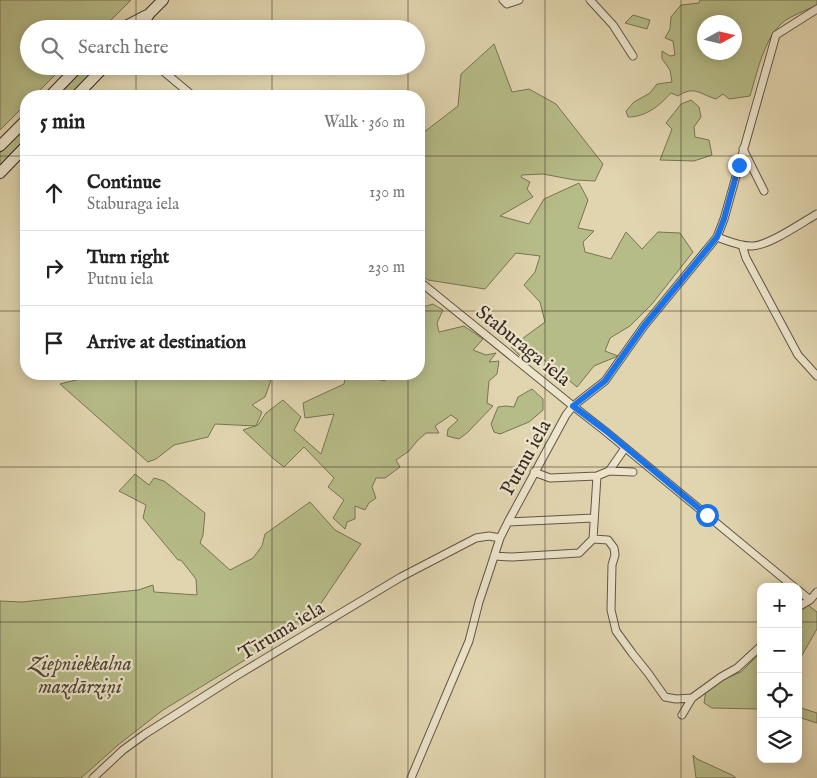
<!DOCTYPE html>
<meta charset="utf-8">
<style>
body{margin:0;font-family:"IM FELL English",serif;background:#f6f6f6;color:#222}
.controls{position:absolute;right:15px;bottom:15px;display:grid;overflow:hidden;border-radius:10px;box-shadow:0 2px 12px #0003}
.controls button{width:45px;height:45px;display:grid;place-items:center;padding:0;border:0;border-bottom:1px solid #e0e0e0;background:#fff;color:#222;font:25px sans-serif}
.compass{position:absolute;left:697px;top:15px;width:45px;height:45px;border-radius:50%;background:#fff;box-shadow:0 2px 12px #0003;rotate:82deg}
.stop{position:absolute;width:15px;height:15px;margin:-11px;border:4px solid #1a73e8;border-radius:50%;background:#fff}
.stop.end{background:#1a73e8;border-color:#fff;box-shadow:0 1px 5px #0008}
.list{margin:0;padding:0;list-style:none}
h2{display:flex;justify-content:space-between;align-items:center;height:65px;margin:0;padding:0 20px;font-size:21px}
h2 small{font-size:16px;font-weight:400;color:#767676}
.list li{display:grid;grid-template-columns:32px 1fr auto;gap:15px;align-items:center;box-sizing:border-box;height:75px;padding:0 20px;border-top:1px solid #e0e0e0}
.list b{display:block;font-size:19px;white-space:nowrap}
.list p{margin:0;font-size:16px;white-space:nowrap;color:#767676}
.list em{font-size:16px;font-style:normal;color:#767676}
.icon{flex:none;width:28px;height:28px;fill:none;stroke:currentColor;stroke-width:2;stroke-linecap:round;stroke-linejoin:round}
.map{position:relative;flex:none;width:817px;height:778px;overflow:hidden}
.search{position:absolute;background:#fff;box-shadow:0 2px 12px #0003;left:20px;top:20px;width:405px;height:55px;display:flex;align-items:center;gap:12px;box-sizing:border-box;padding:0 18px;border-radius:28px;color:#767676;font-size:19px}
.panel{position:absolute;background:#fff;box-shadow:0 2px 12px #0003;left:20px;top:90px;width:405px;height:290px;border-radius:20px}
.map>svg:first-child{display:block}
.green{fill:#b6bc88;stroke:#787456;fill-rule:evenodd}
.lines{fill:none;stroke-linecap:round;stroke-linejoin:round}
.street-casing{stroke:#635647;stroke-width:9}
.secondary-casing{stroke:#392b24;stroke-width:12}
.street{stroke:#ece4cb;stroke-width:7}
.secondary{stroke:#ece4cb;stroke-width:10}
.route{stroke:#1a73e8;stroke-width:6}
.grid{fill:none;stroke:#392b24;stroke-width:1;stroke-opacity:0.55}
.labels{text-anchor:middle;stroke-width:4.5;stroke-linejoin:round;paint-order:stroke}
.street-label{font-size:20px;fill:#392b24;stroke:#ece4cb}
.park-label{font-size:20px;font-style:italic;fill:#524838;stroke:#ece4cb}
</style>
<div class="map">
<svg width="817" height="778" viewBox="0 0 817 778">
<rect width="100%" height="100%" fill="#e1d5af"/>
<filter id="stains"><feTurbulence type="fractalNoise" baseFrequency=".004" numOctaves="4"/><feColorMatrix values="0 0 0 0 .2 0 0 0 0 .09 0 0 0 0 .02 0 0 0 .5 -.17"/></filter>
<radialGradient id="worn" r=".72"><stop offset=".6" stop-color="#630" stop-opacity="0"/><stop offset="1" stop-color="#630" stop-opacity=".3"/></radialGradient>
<path class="green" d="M0,0H131L102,29H29V66H64L34,96H26V104L0,130Z
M700,0H817V5C807,10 790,16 782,23C764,39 757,73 750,96L729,99L723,94L716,99C699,94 695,85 678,96L671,93C659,106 646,117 628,117L626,111L634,102L650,93L657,84L672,82L670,70L662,59V51L670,56L675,55L673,41L665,38L670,29L671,17L681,5L699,3ZM704,22H734V52H704Z
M633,15L650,20L647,29L625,23Z
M494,44L512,92L529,89L556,104L603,164L595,181L575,180L543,174L522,175L521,177L530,182L527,189L533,197L500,216L529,224L544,199L579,183L588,200L578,228L594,231L583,242L585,252L611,259L626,232L642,249L658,232L680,233L693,252L652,304L630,326L610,338L605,351L618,356L594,366L577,387L543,359L521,357L511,347L545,322L540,302L524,285L535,272L540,256L516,253L485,289L428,280L419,273V250L424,243C418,229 415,219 423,205L419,202V136L458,106L461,74Z
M86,66H98L68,96H56Z
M691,100L699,107L701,117L694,127L695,137L709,140L712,155L694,161L660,160L672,129L666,123L681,104Z
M26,127V138L0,165V153Z
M433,304L443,310L437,323L439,332L464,326L483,339L473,350L486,355L496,353L489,362L499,361L497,374L489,381L487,403L493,406L467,433L459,439L447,436L448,429L458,420L451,415L435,426L439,433H426L417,441L409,451L396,460L400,467L385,478H376L372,487L376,498L369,503L365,510L355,506V519L347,522L345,529L333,518L344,500L328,487L334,478L304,447L284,467L275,460L243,430L258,425L266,413L283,400L301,417L294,430L321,454L334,414L305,418L303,403L344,384L346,374H356L385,381V374H419V308Z
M97,374H243V375L271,380L265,397L252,405L262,412L256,426L215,424L208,437L174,445L156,459L148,462L60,384L92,376Z
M532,389L543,399V410L529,422L500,434L494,432L491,424L498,407L506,406L514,407L518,397Z
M135,474L149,485L154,478L164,481L205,513L203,535L200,543L230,570L253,558L262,546L265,534L310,502L335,530L361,544L309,621L163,710L118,745L81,778H0V601L22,602L138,590L153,585L154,592L197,595L196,579L181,560H178L143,518L146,505L119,491Z
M808,605L817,612V629L798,662V611Z
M761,652V709L712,708L704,703L706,691L720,681L741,672Z
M798,707L817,713V723L798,717Z
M693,755L697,759L732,775L736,778H696Z"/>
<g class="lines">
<defs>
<path id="street" d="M503,0L507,4L519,0
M590,0L613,25L633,56
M157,66L193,96
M743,149L764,191
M717,237C728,241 739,246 751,246C767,247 801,223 817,214
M742,245L746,258L798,355L817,376
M419,281L573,406L605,431L794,587
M609,471L625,448
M534,472L550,478L597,476L609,471L633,472
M508,522L594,518
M593,539L608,540L614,548L615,555L612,565L611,610L616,631L632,653L648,673L665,697L676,699L692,698
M494,556L512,557L579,553L593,539L597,476
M798,590L810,600
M798,607L810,600L817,592
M682,715L692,698L721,677L737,668L761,646
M93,778L123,750L145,734L236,676L401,577L476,538L489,536L500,538
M411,778L469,641L479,602L490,569L500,538L508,522L566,415L573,406L605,381L644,326L717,237L724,219L776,35L817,9"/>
<path id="secondary" d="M120,29L147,15
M139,29L150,13L163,0
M50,96L79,66
M76,96L105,66
M0,146L26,120
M0,173L26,146"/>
</defs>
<use href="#street" class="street-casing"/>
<use href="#secondary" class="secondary-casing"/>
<use href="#street" class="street"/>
<use href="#secondary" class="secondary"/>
</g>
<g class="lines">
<path class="route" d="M707,515L605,430L573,406L605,381L644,326L717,237L724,219L739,165"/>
</g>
<path class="grid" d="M136,0V29M272,0V29M408,0V29M545,0V778M681,0V778M136,66V96M272,66V96M408,66V96M0,156H26M419,156H817M0,311H26M419,311H817M136,374V778M272,374V778M408,374V778M0,467H817M0,622H761M798,622H817"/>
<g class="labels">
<g class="street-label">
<text transform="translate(524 345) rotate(39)" y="7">Staburaga iela</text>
<text transform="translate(525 457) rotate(-61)" y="7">Putnu iela</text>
<text transform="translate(281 630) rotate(-31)" y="7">Tīruma iela</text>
</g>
<g class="park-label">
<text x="80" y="670">Ziepniekkalna<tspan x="80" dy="23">mazdārziņi</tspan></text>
</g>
</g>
<rect width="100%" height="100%" filter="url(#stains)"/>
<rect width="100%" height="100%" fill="url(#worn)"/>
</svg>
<div class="controls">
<button>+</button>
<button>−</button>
<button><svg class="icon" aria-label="locate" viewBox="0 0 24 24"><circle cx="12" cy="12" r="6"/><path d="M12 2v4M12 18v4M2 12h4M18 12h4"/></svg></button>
<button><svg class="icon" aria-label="layers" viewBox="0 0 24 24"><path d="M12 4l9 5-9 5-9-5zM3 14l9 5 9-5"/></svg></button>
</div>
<svg class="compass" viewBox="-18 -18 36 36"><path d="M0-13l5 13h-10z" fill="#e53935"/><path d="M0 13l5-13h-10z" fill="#767676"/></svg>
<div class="stop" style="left:707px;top:515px"></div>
<div class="stop end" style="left:739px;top:165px"></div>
<div class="search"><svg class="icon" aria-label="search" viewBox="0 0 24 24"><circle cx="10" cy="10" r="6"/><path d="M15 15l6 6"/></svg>Search here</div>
<section class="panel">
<h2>5 min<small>Walk · 360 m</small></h2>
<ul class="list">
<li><svg class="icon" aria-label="ahead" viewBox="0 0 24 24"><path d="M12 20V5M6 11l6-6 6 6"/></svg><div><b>Continue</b><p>Staburaga iela</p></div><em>130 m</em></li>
<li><svg class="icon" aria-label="right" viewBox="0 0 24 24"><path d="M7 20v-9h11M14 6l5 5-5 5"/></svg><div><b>Turn right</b><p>Putnu iela</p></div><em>230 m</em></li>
<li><svg class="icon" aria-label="arrive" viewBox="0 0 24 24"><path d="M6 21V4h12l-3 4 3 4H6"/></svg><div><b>Arrive at destination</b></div></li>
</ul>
</section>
</div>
